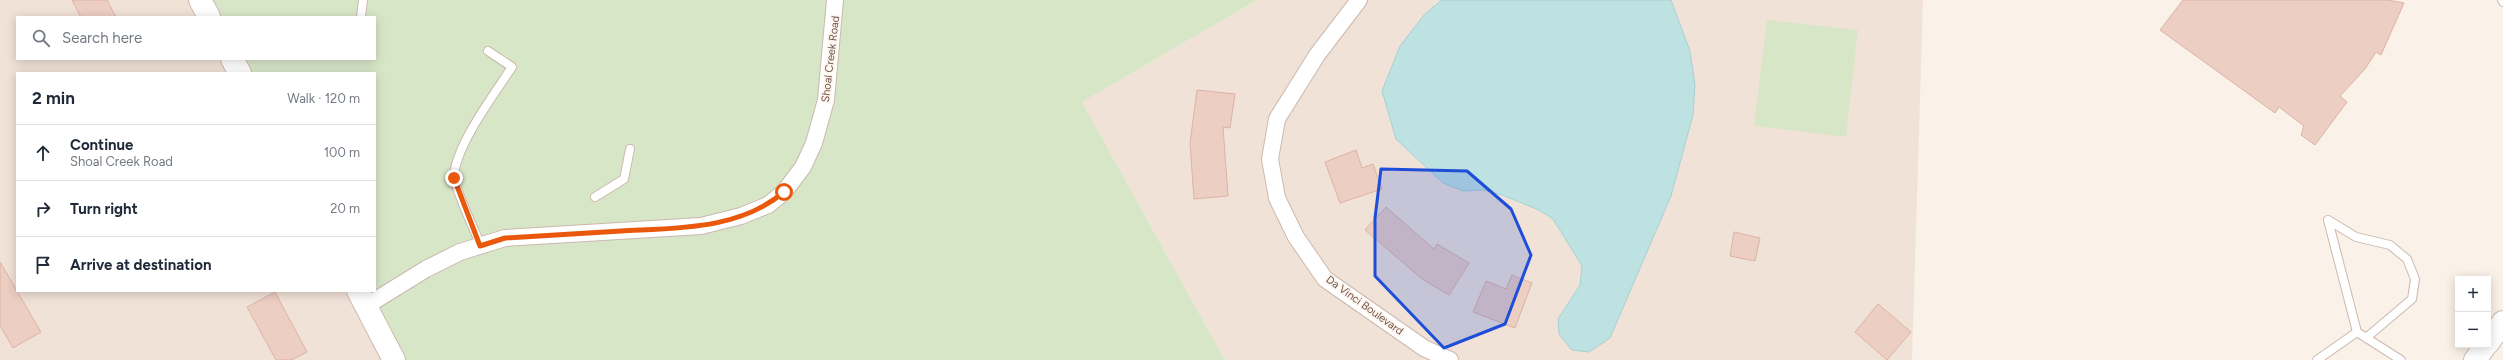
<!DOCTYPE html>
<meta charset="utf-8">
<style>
body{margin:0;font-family:Figtree,sans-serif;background:#f6f6f7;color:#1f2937}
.controls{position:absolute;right:12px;bottom:12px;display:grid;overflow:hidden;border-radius:0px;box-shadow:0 2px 10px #0003}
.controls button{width:36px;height:36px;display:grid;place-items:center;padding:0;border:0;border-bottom:1px solid #e0e1e3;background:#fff;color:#1f2937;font:20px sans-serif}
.stop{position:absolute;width:12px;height:12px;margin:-9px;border:3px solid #ea580c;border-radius:50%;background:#fff}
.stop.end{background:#ea580c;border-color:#fff;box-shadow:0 1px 4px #0008}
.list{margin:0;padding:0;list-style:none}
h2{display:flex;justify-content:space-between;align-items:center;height:52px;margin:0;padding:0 16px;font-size:17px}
h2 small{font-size:13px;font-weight:400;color:#747a83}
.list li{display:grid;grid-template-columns:26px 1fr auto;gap:12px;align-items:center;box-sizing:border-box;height:56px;padding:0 16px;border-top:1px solid #e0e1e3}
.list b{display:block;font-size:15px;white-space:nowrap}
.list p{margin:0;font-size:13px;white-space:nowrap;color:#747a83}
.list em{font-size:13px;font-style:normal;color:#747a83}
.icon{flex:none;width:22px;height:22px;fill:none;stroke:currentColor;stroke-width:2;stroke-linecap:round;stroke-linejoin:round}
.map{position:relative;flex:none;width:2503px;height:360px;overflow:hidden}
.search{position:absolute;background:#fff;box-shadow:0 2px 10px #0003;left:16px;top:16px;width:360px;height:44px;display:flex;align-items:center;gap:10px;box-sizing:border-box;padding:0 14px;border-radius:0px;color:#747a83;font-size:15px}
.panel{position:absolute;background:#fff;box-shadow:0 2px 10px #0003;left:16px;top:72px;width:360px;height:220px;border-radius:0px}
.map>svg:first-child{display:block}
.residential{fill:#f1e2d7}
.green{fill:#d8e6c8}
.water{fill:#bee1e2;stroke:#a6d1d2}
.building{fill:#eccec3;stroke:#ddb3a5}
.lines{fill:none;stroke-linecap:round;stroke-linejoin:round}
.lane-casing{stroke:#cbb8af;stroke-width:10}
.street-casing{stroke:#cbb8af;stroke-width:18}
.secondary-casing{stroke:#cfbab0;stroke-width:24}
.lane{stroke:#fff;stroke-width:8}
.street{stroke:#fff;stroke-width:16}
.secondary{stroke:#fff;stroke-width:22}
.route{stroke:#ea580c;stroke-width:5}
.marked{fill:#1d4ed8;fill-opacity:0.2;stroke:#1d4ed8;stroke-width:3;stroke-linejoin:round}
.labels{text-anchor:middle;stroke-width:3.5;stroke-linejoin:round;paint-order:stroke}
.street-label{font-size:11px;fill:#71574f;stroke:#fdf5ee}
</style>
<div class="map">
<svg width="2503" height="360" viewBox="0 0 2503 360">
<rect width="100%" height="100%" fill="#faf1e8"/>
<path class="residential" d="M0,0H202L211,17H17V59H233L240,73H17V291H352L393,360H0Z
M1257,0H1441L1434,4L1463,191L1483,190L1502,195L1539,210L1553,219L1582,266L1580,285L1558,319L1671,196L1693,116L1695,85L1690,51L1671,0H1923L1912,360H1225L1082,102Z"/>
<path class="green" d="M202,0H1257L1082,102L1225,360H393L352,291H375V73H240L233,59H375V17H211Z
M1767,20L1858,30L1846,137L1754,126Z"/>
<path class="water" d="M1441,0H1671L1690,51L1695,85L1693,115L1671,196L1610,338L1589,352L1572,350L1559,334L1558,319L1580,285L1582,266L1553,219L1539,210L1502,195L1483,190L1463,191L1443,183L1396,139L1382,91L1400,46L1424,15Z"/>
<path class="building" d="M72,0H107L116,17H81Z
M2183,0H2388L2404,3L2381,55L2376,52L2365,69L2340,96L2347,102L2315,145L2301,135L2304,126L2279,107L2275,113L2160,30Z
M1197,90L1235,94L1230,128L1223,127L1228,196L1194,199L1190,143Z
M1356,150L1362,168L1373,164L1382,189L1340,203L1325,162Z
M1386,207L1434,249L1437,244L1469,263L1449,295L1422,279L1365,230Z
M1734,232L1760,238L1755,261L1730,256Z
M0,262L41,332L13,348L0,326Z
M1512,275L1532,283L1515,328L1473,312L1486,281L1506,289Z
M275,292L307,352L291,360H276L247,307Z
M1878,304L1911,332L1887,360L1855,332Z"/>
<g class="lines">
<defs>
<path id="lane" d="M2502,0L2503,2
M361,17L363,0
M595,197L624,179L630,149
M2328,220L2356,237L2390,245L2407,259L2415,279L2412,299L2366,338
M2328,220L2357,332
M481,246C476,234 454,186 454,177C455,146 495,93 512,67L488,51
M2317,360L2357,332L2401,360"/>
<path id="street" d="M1359,0L1317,55L1277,119L1270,159L1277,198L1296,237L1325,279L1424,348L1450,360
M366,306L426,269L460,252L505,238L701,226L741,216L768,205L784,192L803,167L814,143L826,100L835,0"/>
<path id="secondary" d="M200,0L209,17
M232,59L240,73
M358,291L394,360
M2488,343L2503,322
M2475,360L2486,345"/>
</defs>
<use href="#lane" class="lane-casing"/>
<use href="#street" class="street-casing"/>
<use href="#secondary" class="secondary-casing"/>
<use href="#lane" class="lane"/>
<use href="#street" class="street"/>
<use href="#secondary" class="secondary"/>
</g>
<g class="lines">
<path class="route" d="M454,178L480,246L505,238C544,236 583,233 621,231C677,228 739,230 784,192"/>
</g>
<path class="marked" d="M1381,169L1467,171L1511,209L1531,255L1505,324L1444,348L1375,276V218Z"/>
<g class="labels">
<g class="street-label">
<text transform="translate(830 59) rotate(-83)" y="4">Shoal Creek Road</text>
<text transform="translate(1365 305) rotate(36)" y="4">Da Vinci Boulevard</text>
</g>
</g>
</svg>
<div class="controls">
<button>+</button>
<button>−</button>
</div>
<div class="stop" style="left:784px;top:192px"></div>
<div class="stop end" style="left:454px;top:178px"></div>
<div class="search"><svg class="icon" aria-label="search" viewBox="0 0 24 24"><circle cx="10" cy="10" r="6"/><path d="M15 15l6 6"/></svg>Search here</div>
<section class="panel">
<h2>2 min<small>Walk · 120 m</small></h2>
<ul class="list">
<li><svg class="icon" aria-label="ahead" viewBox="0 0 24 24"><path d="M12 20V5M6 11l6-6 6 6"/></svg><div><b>Continue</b><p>Shoal Creek Road</p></div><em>100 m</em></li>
<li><svg class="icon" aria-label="right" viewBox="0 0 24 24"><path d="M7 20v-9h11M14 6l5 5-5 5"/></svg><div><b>Turn right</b></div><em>20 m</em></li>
<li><svg class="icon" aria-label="arrive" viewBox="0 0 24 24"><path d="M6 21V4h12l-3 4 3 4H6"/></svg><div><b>Arrive at destination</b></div></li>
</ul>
</section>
</div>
